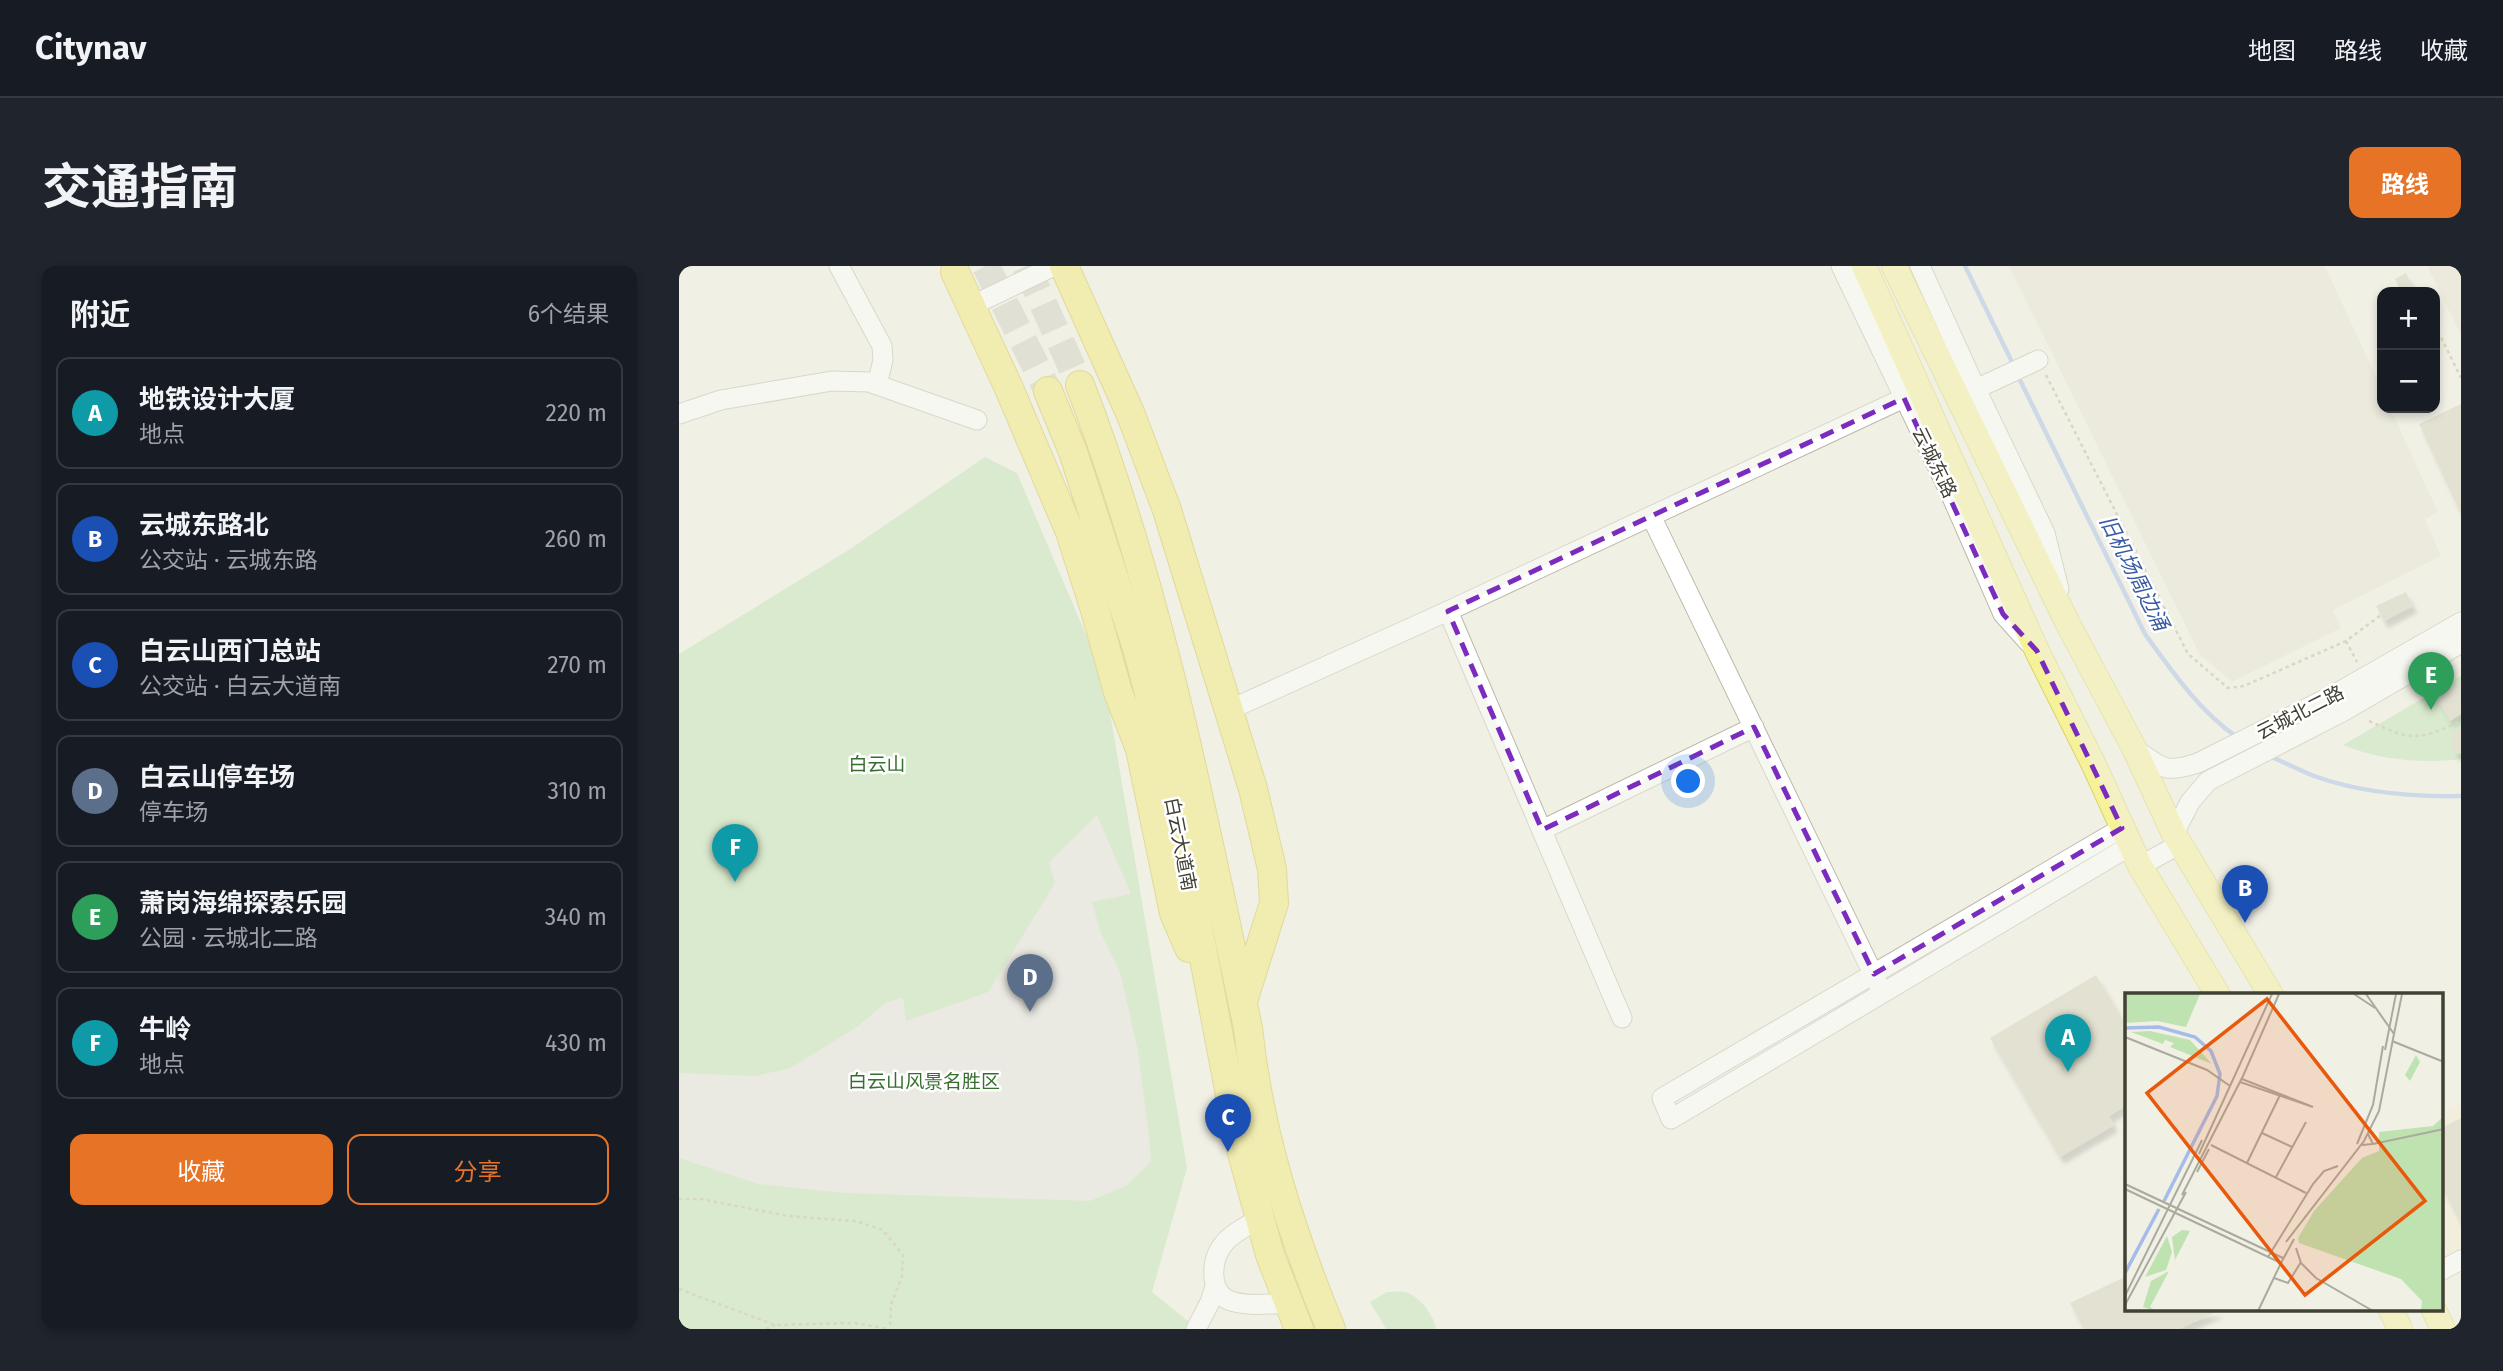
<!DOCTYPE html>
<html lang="zh">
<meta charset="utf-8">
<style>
body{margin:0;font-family:"Fira Sans","Noto Sans SC",sans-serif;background:#20242c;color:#f1f3f6}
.controls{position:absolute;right:21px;top:21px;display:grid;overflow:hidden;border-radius:14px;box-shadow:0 4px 10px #0003}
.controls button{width:63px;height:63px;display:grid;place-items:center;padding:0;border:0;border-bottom:2px solid #363941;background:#171b24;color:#f1f3f6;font:35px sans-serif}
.you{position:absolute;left:1010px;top:516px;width:24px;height:24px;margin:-18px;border:5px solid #fff;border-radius:50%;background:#1a73e8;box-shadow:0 0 0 10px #1a73e833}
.badge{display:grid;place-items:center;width:46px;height:46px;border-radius:50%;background:#e77326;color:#fff;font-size:23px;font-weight:700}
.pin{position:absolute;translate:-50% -58px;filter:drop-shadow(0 2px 4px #0008)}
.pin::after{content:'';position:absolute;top:37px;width:24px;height:21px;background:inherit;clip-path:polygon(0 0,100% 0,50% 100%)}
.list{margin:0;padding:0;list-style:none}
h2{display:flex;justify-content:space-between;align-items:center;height:91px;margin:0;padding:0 28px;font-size:30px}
h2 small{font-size:23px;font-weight:400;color:#9ea1a6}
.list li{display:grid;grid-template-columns:46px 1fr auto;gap:21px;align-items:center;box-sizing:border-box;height:112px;margin:0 14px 14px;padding:0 14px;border:2px solid #363941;border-radius:14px}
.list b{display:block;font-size:26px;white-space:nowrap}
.list p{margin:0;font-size:23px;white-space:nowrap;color:#9ea1a6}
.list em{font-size:23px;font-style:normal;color:#9ea1a6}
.actions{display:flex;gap:14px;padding:21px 28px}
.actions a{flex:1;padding:16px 0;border:2px solid #e77326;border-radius:14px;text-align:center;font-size:24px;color:#e77326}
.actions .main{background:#e77326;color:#fff}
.map{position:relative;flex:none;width:1782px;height:1063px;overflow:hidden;border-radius:14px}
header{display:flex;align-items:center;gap:42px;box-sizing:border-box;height:98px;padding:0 35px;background:#171b24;border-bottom:2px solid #363941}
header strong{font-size:33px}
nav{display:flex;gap:38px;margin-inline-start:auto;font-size:24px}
.intro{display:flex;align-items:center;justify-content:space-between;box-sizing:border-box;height:168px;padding:0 42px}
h1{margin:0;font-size:49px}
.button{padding:18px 32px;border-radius:14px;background:#e77326;color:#fff;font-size:24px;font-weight:700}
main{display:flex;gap:42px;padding:0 42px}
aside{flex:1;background:#171b24;border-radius:14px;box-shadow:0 4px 10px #0003}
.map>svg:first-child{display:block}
.residential{fill:#e4e3d3}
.commercial{fill:#f1ecd1}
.green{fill:#bfe2b1}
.parking{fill:#e2e1dd}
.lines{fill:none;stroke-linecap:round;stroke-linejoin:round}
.stream{stroke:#a5bce9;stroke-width:4.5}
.building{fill:#d1cebb;filter:url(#shadow)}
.highway-tunnel{stroke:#cecdc2;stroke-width:28;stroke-dasharray:28 14;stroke-linecap:butt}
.minor-casing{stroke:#bbb9a8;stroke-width:21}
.major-casing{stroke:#d8d36b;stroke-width:26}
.highway-casing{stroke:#cfbe41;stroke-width:30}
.path{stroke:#bcb89b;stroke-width:2.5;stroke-dasharray:3.5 3.5;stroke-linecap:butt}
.minor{stroke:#fff;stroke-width:19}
.major{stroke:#f5f299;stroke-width:24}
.highway{stroke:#f1e66f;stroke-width:28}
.marked{fill:none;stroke:#7b2cbf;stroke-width:5;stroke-dasharray:14 9;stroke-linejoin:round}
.labels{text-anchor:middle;stroke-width:5;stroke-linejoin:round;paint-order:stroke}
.street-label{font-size:19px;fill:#424135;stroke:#fff}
.park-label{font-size:19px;fill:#366e2e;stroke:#fff}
.water-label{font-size:21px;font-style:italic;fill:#385ba4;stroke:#fff}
.inset-river{fill:none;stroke:#a5bce9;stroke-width:3.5}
.inset-road{fill:none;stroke:#abaa9f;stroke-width:2}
.view{fill:#e8590c;fill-opacity:0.15;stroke:#e8590c;stroke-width:3.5}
.inset-edge{fill:none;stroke:#424135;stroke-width:3.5}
</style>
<header>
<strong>Citynav</strong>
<nav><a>地图</a><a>路线</a><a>收藏</a></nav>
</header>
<div class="intro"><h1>交通指南</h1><a class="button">路线</a></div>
<main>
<aside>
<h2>附近<small>6个结果</small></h2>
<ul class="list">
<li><span class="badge" style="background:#0f9aa8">A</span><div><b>地铁设计大厦</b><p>地点</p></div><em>220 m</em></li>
<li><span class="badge" style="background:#1a4fb4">B</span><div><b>云城东路北</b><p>公交站 · 云城东路</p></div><em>260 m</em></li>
<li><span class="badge" style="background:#1a4fb4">C</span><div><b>白云山西门总站</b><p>公交站 · 白云大道南</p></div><em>270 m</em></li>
<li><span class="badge" style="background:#5c6f8a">D</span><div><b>白云山停车场</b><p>停车场</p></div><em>310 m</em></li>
<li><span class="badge" style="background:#2e9e5b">E</span><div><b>萧岗海绵探索乐园</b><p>公园 · 云城北二路</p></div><em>340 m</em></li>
<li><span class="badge" style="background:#0f9aa8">F</span><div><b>牛岭</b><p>地点</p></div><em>430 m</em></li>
</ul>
<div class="actions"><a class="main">收藏</a><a>分享</a></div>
</aside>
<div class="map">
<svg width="1782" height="1063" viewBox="0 0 1782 1063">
<defs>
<filter id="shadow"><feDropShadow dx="4" dy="7" stdDeviation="2" flood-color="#0004"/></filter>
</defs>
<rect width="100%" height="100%" fill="#f1f0e5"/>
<path class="residential" d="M1330,0H1646L1703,124V142H1711L1759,246L1746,253L1762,290L1654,344L1662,362L1553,416L1521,389Z
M1748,0H1782V69Z"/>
<path class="commercial" d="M1782,838V1013L1763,973V847Z"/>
<path class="green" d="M306,191L338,207L425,411L508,902L473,1026L519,1063H0V388L168,285Z
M1782,410V493C1742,498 1701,494 1664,479Z
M708,1026C714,1026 722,1025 727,1026C741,1031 755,1049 757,1063H707L691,1036Z"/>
<path class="parking" d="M418,549L452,628L413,636L422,667L441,706L459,785L470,869L472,896L447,920L411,935L166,927L79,918L0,892V807L76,810L111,802L178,761L206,737L224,731L227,755L309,726L376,617L370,596Z"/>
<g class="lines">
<path class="stream" d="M1286,0L1335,100
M1338,108L1466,368C1492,404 1521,446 1558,471
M1590,490C1605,496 1620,504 1635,510C1682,527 1733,531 1782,530"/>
</g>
<path class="building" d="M1727,7L1736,26H1722L1716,13Z
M1782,138V248L1740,158Z
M1727,326L1734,340L1705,355L1697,340Z
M1782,416V448L1771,455L1757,431Z
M1782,464V487L1775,488L1773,465Z
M1417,709L1448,761V839L1430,850L1435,859L1381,891L1311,772Z
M1782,852V957L1763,921V862Z
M1448,1010V1044H1541L1500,1063H1405L1391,1037Z"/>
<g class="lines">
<path class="highway-tunnel" d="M307,0L369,125
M347,0L401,119"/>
<defs>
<path id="minor" d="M160,0L203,80L204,94L198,119
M1162,0L1272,229L1324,348L1350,377
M1241,0L1297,123L1366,267L1380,323
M292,40L375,0
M1297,123L1359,94
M0,148L42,134L153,115L190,116L298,154
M972,250L1200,720
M769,345L943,752
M550,444L769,345L1225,132
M1455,482C1483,502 1485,508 1519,497L1656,428L1782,356
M1443,562L983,832L992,853L1451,580
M863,564L1075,461
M1495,568L1511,536L1529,515L1665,445L1782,377
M1461,600L1501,578
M582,952C556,966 532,978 535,1012C536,1021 541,1030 549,1034C567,1041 591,1038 610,1037
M1763,1004L1782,994
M517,1063L531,1036L536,1021"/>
<path id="major" d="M1185,0L1358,385L1415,499L1461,600L1539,729
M1215,0L1389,358L1455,482L1495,568L1592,729
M1712,1044L1721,1063
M1755,1044L1764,1063"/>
<path id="highway" d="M385,0L452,149L488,244L574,523L593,603L595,637L564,735
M276,6L329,120L391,266L416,344L439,426L461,483L495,647L510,682
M401,119C481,326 523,545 569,762C580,867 612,966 652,1063
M369,125L394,186L458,382L486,488L560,876L591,989L620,1063"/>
</defs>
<use href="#minor" class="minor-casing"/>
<use href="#major" class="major-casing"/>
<use href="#highway" class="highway-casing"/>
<path class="path" d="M1756,59L1782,112
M1367,109L1509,388L1549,422L1565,420L1667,375L1702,349
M1667,375L1678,396
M1690,455C1733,475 1738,475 1782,455
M0,933H22L109,950L177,955L204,964L224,989L223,1010L212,1039L211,1063
M0,1023L96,1059L175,1057L210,1063
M87,1063L96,1059"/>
<use href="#minor" class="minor"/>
<use href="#major" class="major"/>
<use href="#highway" class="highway"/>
</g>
<path d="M0 0H1782V1063H0ZM1225,132L1324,348L1358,385L1443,562L1195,708L1075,461L863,564L769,345Z" fill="#f1f0e5" fill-opacity=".55" fill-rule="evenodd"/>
<path class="marked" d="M1225,132L1324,348L1358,385L1443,562L1195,708L1075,461L863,564L769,345Z"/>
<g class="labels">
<g class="street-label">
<text transform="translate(1256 196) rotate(64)" y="7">云城东路</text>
<text transform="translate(1621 446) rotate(-27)" y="7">云城北二路</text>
<text transform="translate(502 578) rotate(79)" y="7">白云大道南</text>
</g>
<g class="park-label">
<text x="198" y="505">白云山</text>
<text x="245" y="822">白云山风景名胜区</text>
</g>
<g class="water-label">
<text transform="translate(1455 307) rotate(63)" y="7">旧机场周边涌</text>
</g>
</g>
<g transform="translate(1446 727)">
<rect width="318" height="318" fill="#f1f0e5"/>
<path d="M0,1H75L61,34L32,28L0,30ZM25,38L65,47L87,71L45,54L49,50L40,47L38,51L6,39ZM291,62L295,69L285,88L280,82ZM318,124V318H296L297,308L276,286L174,250L173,245L189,218L237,165L254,158V139L308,133ZM57,237L65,238L50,267L47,244ZM42,243L47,259L41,277L20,284ZM44,278L25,314L31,318L18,314L26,288Z" fill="#bfe2b1"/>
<path class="inset-river" d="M0,35L34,34L70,44L86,58L95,81L92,103L39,208M0,280L34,216"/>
<path class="inset-road" d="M229,1L250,15M269,41L277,1M0,44L82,77L105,93M267,48L319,69M260,57L271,1M115,89L188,114L117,86M137,140L167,154M232,151L248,112L258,53M248,151L319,136M86,152L181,200M237,152L248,151L243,141M74,161L147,1M122,170L155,102M72,179L84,156M151,184L181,129M0,191L158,265M0,196L156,270L133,318M57,202L118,83L154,1M161,249L239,148L254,118L269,41L241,1M171,255L176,270L191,285L248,318M143,264L188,191L199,178L213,173M156,270L169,246M149,285L163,290L176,269M0,303L77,147M0,312L61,199"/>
<path class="view" d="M142,6L300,208L180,302L22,100Z"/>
<rect width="318" height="318" class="inset-edge"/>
</g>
</svg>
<div class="controls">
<button>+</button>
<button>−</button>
</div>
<div class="you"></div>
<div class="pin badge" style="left:1389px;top:806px;background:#0f9aa8">A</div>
<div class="pin badge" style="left:1566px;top:657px;background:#1a4fb4">B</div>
<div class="pin badge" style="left:549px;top:886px;background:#1a4fb4">C</div>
<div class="pin badge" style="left:351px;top:746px;background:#5c6f8a">D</div>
<div class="pin badge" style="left:1752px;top:444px;background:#2e9e5b">E</div>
<div class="pin badge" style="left:56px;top:616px;background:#0f9aa8">F</div>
</div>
</main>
